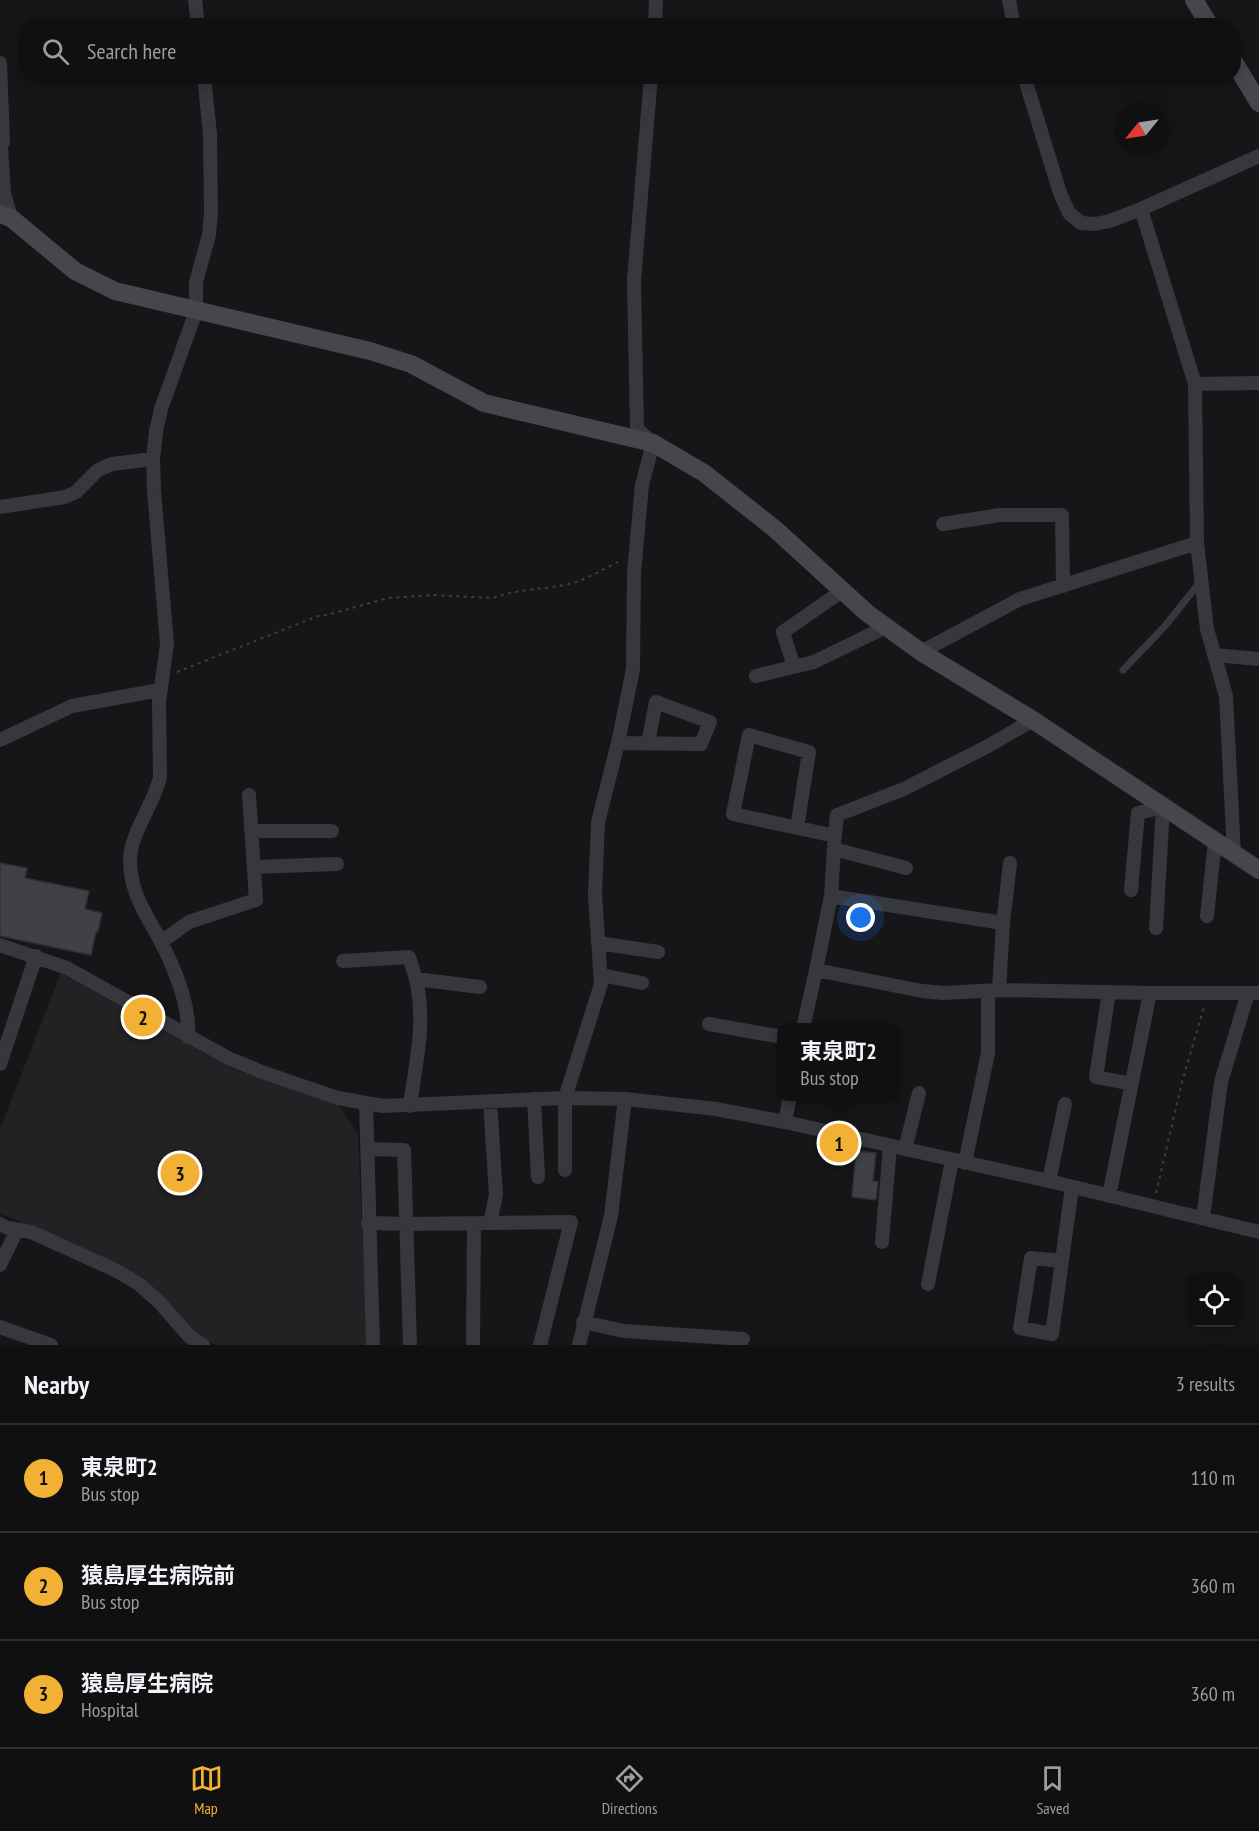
<!DOCTYPE html>
<meta charset="utf-8">
<style>
body{margin:0;font-family:"PT Sans Narrow","Noto Sans JP",sans-serif;background:#19191b;color:#f1f3f6}
.controls{position:absolute;right:18px;bottom:18px;display:grid;overflow:hidden;border-radius:12px;box-shadow:0 3px 15px #0003}
.controls button{width:54px;height:54px;display:grid;place-items:center;padding:0;border:0;border-bottom:2px solid #303032;background:#101012;color:#f1f3f6;font:30px sans-serif}
.compass{position:absolute;left:1115px;top:102px;width:54px;height:54px;border-radius:50%;background:#101012;box-shadow:0 3px 15px #0003;rotate:240deg}
.you{position:absolute;left:861px;top:918px;width:21px;height:21px;margin:-15px;border:4px solid #fff;border-radius:50%;background:#1a73e8;box-shadow:0 0 0 9px #1a73e833}
.badge{display:grid;place-items:center;width:39px;height:39px;border-radius:50%;background:#f2b134;color:#111;font-size:20px;font-weight:700}
.pin{position:absolute;translate:-50% -50%;border:3px solid #fff;box-shadow:0 2px 6px #0006}
.popup{position:absolute;left:777px;top:1023px;width:123px;height:78px;box-sizing:border-box;display:grid;place-content:center;border-radius:12px;background:#101012;filter:drop-shadow(0 2px 4px #0005);font-size:20px;white-space:nowrap;color:#9c9d9f}
.popup b{font-size:22px;color:#f1f3f6}
.popup::after{content:'';position:absolute;left:50%;top:100%;margin-left:-12px;border:12px solid transparent;border-top-color:#101012}
.list{margin:0;padding:0;list-style:none}
h2{display:flex;justify-content:space-between;align-items:center;height:78px;margin:0;padding:0 24px;font-size:26px}
h2 small{font-size:20px;font-weight:400;color:#9c9d9f}
.list li{display:grid;grid-template-columns:39px 1fr auto;gap:18px;align-items:center;box-sizing:border-box;height:108px;padding:0 24px;border-top:2px solid #303032}
.list b{display:block;font-size:22px;white-space:nowrap}
.list p{margin:0;font-size:20px;white-space:nowrap;color:#9c9d9f}
.list em{font-size:20px;font-style:normal;color:#9c9d9f}
.icon{flex:none;width:33px;height:33px;fill:none;stroke:currentColor;stroke-width:2;stroke-linecap:round;stroke-linejoin:round}
.map{position:relative;flex:none;width:1259px;height:1345px;overflow:hidden}
.search{position:absolute;background:#101012;box-shadow:0 3px 15px #0003;left:18px;right:18px;top:18px;height:66px;display:flex;align-items:center;gap:15px;box-sizing:border-box;padding:0 21px;border-radius:24px;color:#9c9d9f;font-size:22px}
.sheet{height:402px;background:#101012}
nav{display:flex;justify-content:space-around;align-items:center;box-sizing:border-box;height:84px;border-top:2px solid #303032;background:#101012;font-size:16px;color:#9c9d9f}
nav a{display:grid;justify-items:center;gap:3px}
nav .on{color:#f2b134}
.map>svg:first-child{display:block}
.built{fill:#222225}
.building{fill:#404145;stroke:#303034;stroke-width:1.5}
.lines{fill:none;stroke-linecap:round;stroke-linejoin:round}
.path{stroke:#3d3f44;stroke-width:2;stroke-dasharray:3 4.5;stroke-linecap:butt}
.lane{stroke:#37383d;stroke-width:7}
.street{stroke:#37383d;stroke-width:14}
.secondary{stroke:#45474d;stroke-width:18}
</style>
<div class="map">
<svg width="1259" height="1345" viewBox="0 0 1259 1345">
<rect width="100%" height="100%" fill="#161618"/>
<path class="built" d="M61,973L233,1069L337,1103L358,1134L367,1345H217L208,1342L194,1333L158,1296L55,1238L0,1213V1129Z"/>
<path class="building" d="M0,863L27,868L25,878L89,891L85,909L102,913L98,932H96L91,955L0,936Z
M856,1151L876,1153L873,1181L878,1182L876,1200L852,1197Z"/>
<g class="lines">
<path class="path" d="M177,672L318,616L327,615L388,598L433,595L493,598C519,588 549,590 576,582C591,577 607,567 622,560
M1156,1193L1182,1082L1204,1007"/>
<path class="lane" d="M1123,670L1165,626L1200,582"/>
<path class="street" d="M195,0L198,26
M1009,0L1014,26
M655,26L656,0
M0,63L3,142L1,146L4,193L11,218
M1024,76L1060,193L1069,213L1081,223L1095,224L1110,221L1141,209L1259,156
M1141,209L1195,384L1197,543L1207,629L1226,696L1234,854
M1195,384L1259,383
M0,507L65,497L76,492L98,470L112,464L153,459
M943,524L1000,515H1062L1063,586
M921,652L1020,599L1197,543
M1214,655L1259,659
M794,667L783,632L842,591
M756,676L814,662L886,627
M0,740L72,706L160,690
M618,743L701,744L710,722L656,702L648,743
M797,828L809,752L749,735L733,814L835,836
M251,831H332
M834,844L837,815L904,789L990,745L1033,720
M1010,863L1003,923L999,990L1150,993
M254,867L337,864
M906,868L834,849L831,896L1003,923
M1131,890L1138,813L1163,807L1156,928
M831,896L816,970L922,991L943,993L999,990
M1207,916L1215,841
M161,942L189,922L256,900L249,795
M598,943L658,952
M0,945L67,968L228,1058L262,1072L338,1098L383,1106L565,1098L625,1099L716,1109L785,1122L1049,1181L1259,1232
M343,961L409,957L416,979L480,987
M601,975L642,983
M1109,992L1096,1077L1132,1084
M709,1024L782,1037
M803,1028L816,970
M188,1037C190,1004 175,969 160,940C145,912 130,893 130,859C131,832 154,804 160,777L159,702L167,644L154,491L153,459L156,431L161,409L196,311V282L209,235L211,213L210,134L204,76
M0,1064L36,956
M534,1099L538,1177
M366,1103L373,1345
M410,1106C416,1060 426,1024 416,979
M785,1122L790,1096
M367,1149L404,1150L410,1345
M905,1149L919,1093
M965,1163L988,1053V991
M565,1170V1098L601,984L595,894L598,822L618,743L633,669L634,573L642,485L653,443L637,429L634,280L651,76
M1049,1181L1065,1104
M1109,1196L1150,993H1259
M1203,1218L1221,1082L1248,993
M368,1223L407,1224L571,1222L540,1345
M490,1223L496,1195L490,1101
M0,1224L8,1228L31,1232L115,1270L139,1284L160,1303L190,1337L203,1345
M882,1242L890,1146
M1062,1261L1031,1258L1020,1328L1052,1334L1072,1187
M0,1265L17,1230
M928,1284L952,1160
M583,1322L624,1331L743,1339
M0,1327L51,1345
M473,1345L474,1224
M579,1345L611,1216L625,1099"/>
<path class="secondary" d="M1194,0L1210,26
M1234,62L1259,103
M0,214L11,218L75,271L115,291L370,351L411,364L484,403L653,443L704,473L775,529L867,613L921,652L1033,720L1259,870"/>
</g>
</svg>
<div class="controls">
<button><svg class="icon" aria-label="locate" viewBox="0 0 24 24"><circle cx="12" cy="12" r="6"/><path d="M12 2v4M12 18v4M2 12h4M18 12h4"/></svg></button>
</div>
<svg class="compass" viewBox="-18 -18 36 36"><path d="M0-13l5 13h-10z" fill="#e53935"/><path d="M0 13l5-13h-10z" fill="#9c9d9f"/></svg>
<div class="you"></div>
<div class="pin badge" style="left:839px;top:1143px">1</div>
<div class="popup"><b>東泉町2</b>Bus stop</div>
<div class="pin badge" style="left:143px;top:1017px">2</div>
<div class="pin badge" style="left:180px;top:1173px">3</div>
<div class="search"><svg class="icon" aria-label="search" viewBox="0 0 24 24"><circle cx="10" cy="10" r="6"/><path d="M15 15l6 6"/></svg>Search here</div>
</div>
<section class="sheet">
<h2>Nearby<small>3 results</small></h2>
<ul class="list">
<li><span class="badge">1</span><div><b>東泉町2</b><p>Bus stop</p></div><em>110 m</em></li>
<li><span class="badge">2</span><div><b>猿島厚生病院前</b><p>Bus stop</p></div><em>360 m</em></li>
<li><span class="badge">3</span><div><b>猿島厚生病院</b><p>Hospital</p></div><em>360 m</em></li>
</ul>
</section>
<nav>
<a class="on"><svg class="icon" aria-label="map" viewBox="0 0 24 24"><path d="M3 6l6-2 6 2 6-2v14l-6 2-6-2-6 2zM9 4v14M15 6v14"/></svg>Map</a>
<a><svg class="icon" aria-label="directions" viewBox="0 0 24 24"><path d="M12 3l9 9-9 9-9-9zM9 14v-3h6M13 9l2 2-2 2"/></svg>Directions</a>
<a><svg class="icon" aria-label="saved" viewBox="0 0 24 24"><path d="M7 4h10v16l-5-4-5 4z"/></svg>Saved</a>
</nav>
